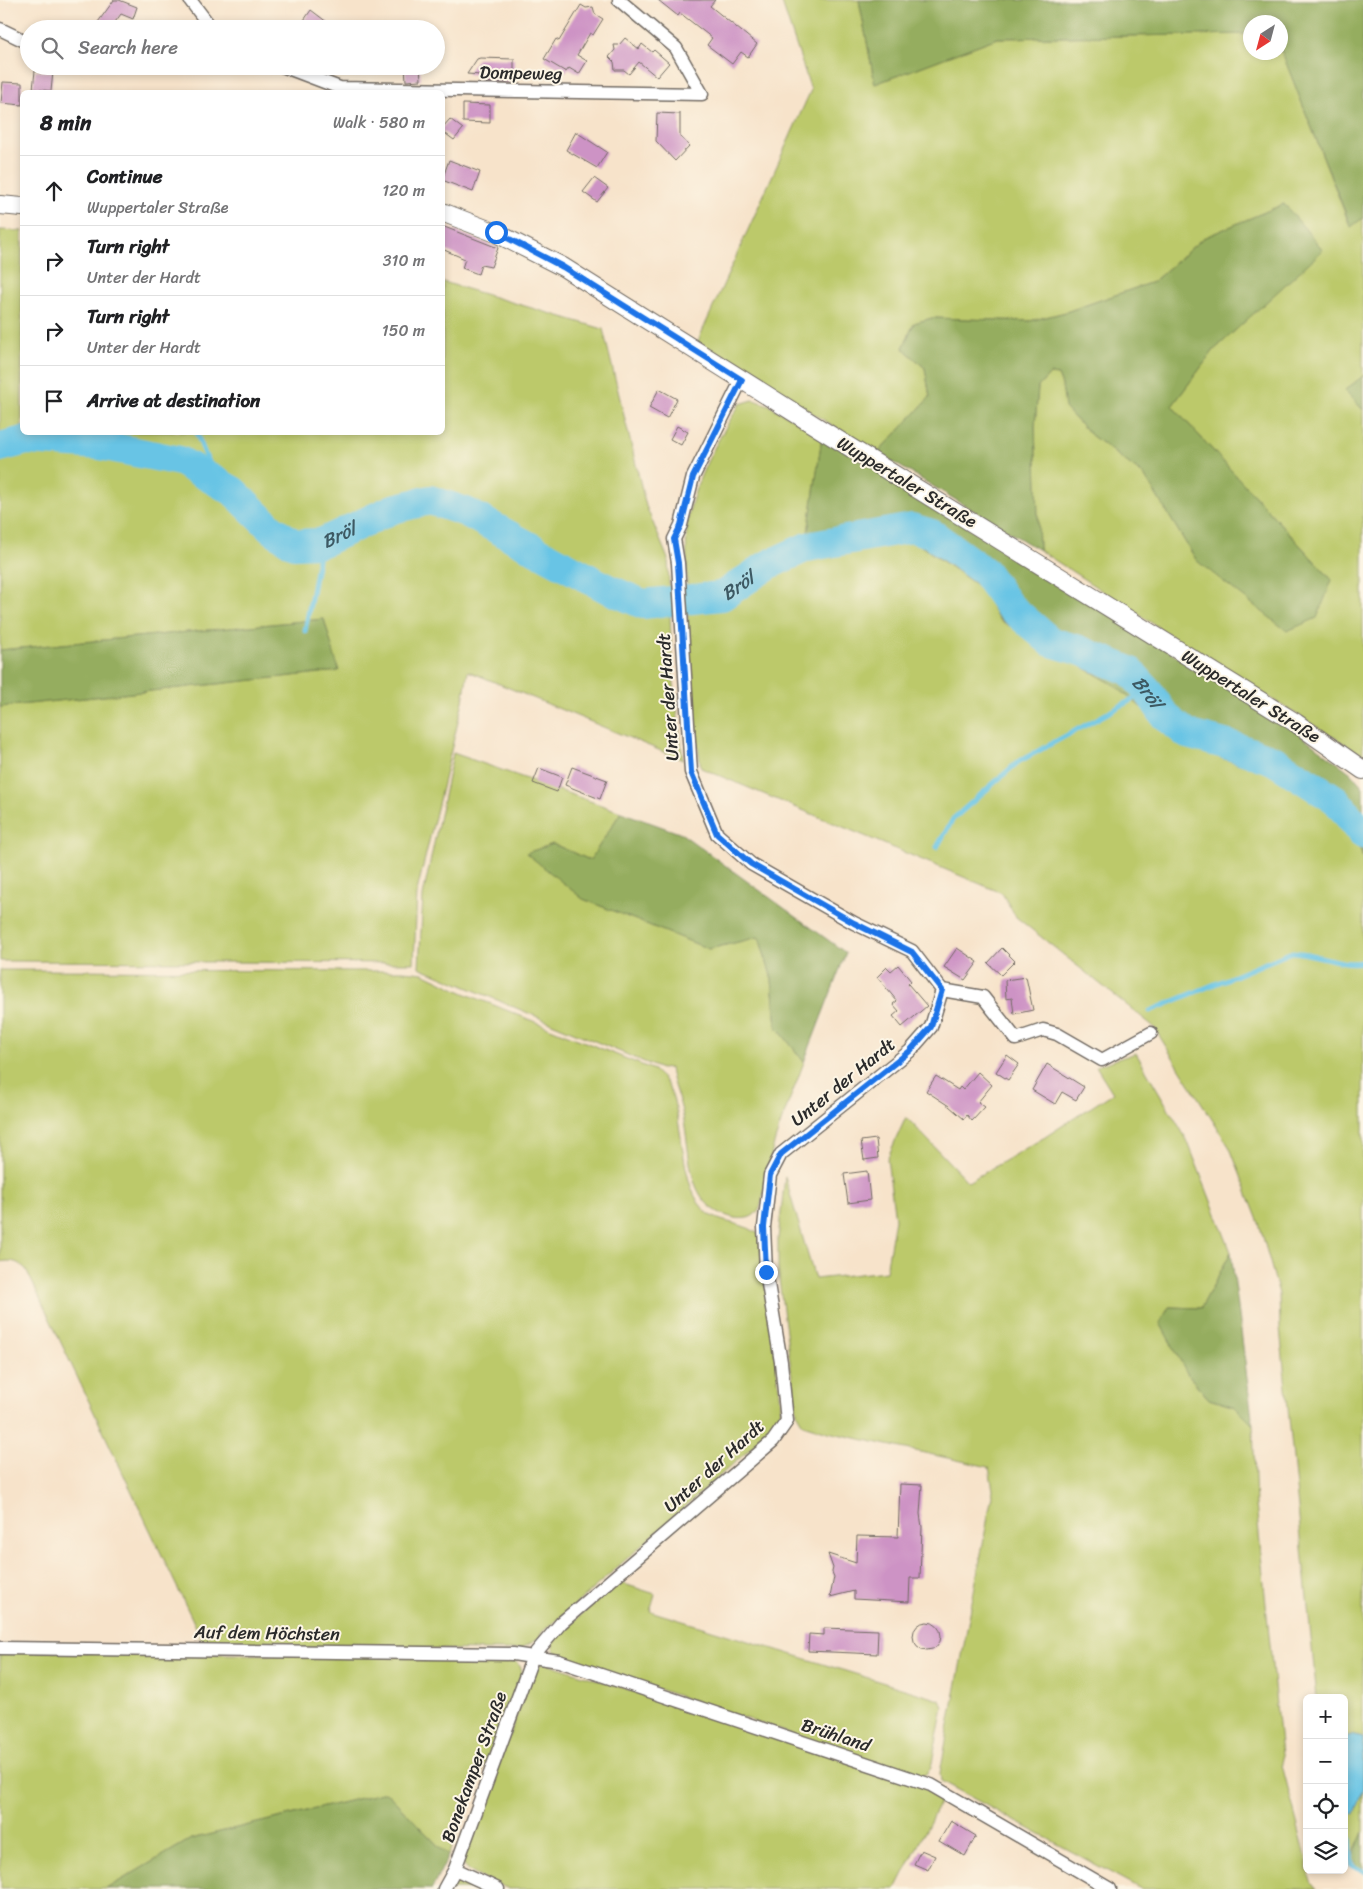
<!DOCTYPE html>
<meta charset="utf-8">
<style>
body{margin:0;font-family:Sriracha,sans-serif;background:#f6f6f6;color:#202124}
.controls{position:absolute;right:15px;bottom:15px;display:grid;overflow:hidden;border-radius:8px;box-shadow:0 2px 8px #0003}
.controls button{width:45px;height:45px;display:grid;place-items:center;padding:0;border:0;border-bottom:1px solid #e0e0e0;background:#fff;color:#202124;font:25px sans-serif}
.compass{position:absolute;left:1243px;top:15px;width:45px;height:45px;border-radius:50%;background:#fff;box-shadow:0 2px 8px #0003;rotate:216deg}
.stop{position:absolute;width:15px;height:15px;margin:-11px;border:4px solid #1a73e8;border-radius:50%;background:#fff}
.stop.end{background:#1a73e8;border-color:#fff;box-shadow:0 1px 5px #0008}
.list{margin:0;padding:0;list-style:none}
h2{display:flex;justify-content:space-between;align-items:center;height:65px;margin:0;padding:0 20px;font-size:21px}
h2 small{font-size:16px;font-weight:400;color:#757577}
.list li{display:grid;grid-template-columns:32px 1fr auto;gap:15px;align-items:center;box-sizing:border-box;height:70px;padding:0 20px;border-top:1px solid #e0e0e0}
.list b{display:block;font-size:19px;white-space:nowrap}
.list p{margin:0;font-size:16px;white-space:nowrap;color:#757577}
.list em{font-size:16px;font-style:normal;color:#757577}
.icon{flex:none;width:28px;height:28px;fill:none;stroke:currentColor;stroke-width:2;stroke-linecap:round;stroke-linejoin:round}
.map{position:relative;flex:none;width:1363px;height:1889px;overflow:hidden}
.search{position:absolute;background:#fff;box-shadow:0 2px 8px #0003;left:20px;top:20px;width:425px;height:55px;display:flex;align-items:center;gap:12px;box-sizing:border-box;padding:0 18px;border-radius:28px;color:#757577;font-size:19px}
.panel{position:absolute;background:#fff;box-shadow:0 2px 8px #0003;left:20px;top:90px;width:425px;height:345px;border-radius:8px}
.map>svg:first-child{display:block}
.green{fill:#bcc96b;stroke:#747a4b}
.forest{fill:#95ad5f;stroke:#606c45}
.water{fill:#67c4e5;stroke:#497888}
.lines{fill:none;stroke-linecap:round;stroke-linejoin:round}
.stream{stroke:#67c4e5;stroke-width:5}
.river{stroke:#67c4e5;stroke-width:30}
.building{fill:#cd93c5}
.street-casing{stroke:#726b63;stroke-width:15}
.secondary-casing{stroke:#726b63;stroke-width:20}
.street{stroke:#fff;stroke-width:12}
.secondary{stroke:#fff;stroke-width:18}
.route{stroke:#1a73e8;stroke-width:6}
.labels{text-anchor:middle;stroke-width:4;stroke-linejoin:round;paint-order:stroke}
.street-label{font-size:18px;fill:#2b2b2b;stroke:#fcf5e5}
.water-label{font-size:19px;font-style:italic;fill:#3d5963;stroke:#fcf5e5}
</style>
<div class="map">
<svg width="1363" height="1889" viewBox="0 0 1363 1889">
<rect width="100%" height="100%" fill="#fcf5e5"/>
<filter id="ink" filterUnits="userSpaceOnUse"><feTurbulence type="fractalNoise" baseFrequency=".02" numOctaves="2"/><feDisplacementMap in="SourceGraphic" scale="10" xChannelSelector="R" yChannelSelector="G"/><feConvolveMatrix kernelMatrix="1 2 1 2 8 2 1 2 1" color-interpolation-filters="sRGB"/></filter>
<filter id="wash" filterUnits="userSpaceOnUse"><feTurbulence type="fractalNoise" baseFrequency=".0096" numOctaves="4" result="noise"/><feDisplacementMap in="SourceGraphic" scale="20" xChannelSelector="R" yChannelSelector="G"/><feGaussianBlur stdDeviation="1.12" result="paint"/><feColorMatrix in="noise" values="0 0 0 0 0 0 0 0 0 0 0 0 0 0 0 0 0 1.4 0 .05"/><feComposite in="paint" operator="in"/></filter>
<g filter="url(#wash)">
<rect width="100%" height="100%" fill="#f7e3ca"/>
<path class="green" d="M781,0H859L875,84L997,38L1250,34V52H1280L1281,49L1350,226L1363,218V376L1346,390L1363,410V755L1229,673L1039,550L1035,426L1038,387L1050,374L1058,375L1062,385L1066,409L1091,435L1144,475L1197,561L1332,580L1172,406L1214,350L1322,249L1284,204L1203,238L1153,282L1066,312L1030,321L932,318L914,323L903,348L925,368L930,397L878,453L697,343L811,90Z
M0,230L22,231V432H442L443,282L603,329L646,506L668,559L672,668L683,760L468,671L463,701L417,891L414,963L0,961V707L338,671L324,619L0,650Z
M753,400L769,405L822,437L807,540L832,557L871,544L914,541L981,588L999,620L1113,684L1165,727L1218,757L1288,779L1354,826L1363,859V1832L1352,1858L1344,1824V1698H1317L1280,1328L1279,1294L1259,1223L1230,1148L1153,1026L1016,917L1002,893L701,768C691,702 686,637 687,571C687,554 685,534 688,518C696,477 718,439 740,404Z
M453,753L621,812L590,860L553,844L527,853L583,899L709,949L759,937L772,979L776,1026L804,1062C795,1088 783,1114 775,1140C771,1155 768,1170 765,1185C763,1194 763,1206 756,1213C751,1219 742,1219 735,1218C684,1207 692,1156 683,1116C680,1099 672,1085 670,1068L661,1069L419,967L423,896Z
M0,970L403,971L423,973L464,993L654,1070C657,1074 662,1077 665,1081C687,1113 676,1190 709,1214C720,1222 733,1222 745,1227C750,1228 754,1232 759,1234L781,1401L780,1417L770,1431L567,1612L550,1625L542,1632L539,1638L531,1643L522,1648L510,1650L206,1648L26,1269C17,1261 12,1260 0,1262Z
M1136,1053L1187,1140L1231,1252L1201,1308L1169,1307L1188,1375L1209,1399L1235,1407L1253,1425L1256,1504L1282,1765L1307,1861V1870H1309L1312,1882L1317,1889H1141L941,1781L940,1773L993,1490L989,1467L828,1432L803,1424L797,1414L778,1272V1239L785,1177L815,1279L886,1271L895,1219L887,1159L906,1117L968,1182L1045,1137L1113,1093L1096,1066Z
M618,1582L655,1594L650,1611L940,1700L943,1707L931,1768L926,1774L919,1777L563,1657L555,1652L552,1644L556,1637Z
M0,1651L512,1658L520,1666L522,1672L448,1856L386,1792L191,1839L106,1889H0Z
M546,1663L908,1781L943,1796L896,1889H509C494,1882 468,1876 462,1861L533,1672L540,1665Z
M456,1875L487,1889H449Z"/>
<path class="forest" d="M859,0H1363V218L1351,227L1281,50L1280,22H1250V34L997,38L875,84Z
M1284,204L1323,250L1214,350L1172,406L1332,580L1317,618L1287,631L1197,561L1144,475L1091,435L1065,408L1062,385L1058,375L1050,374L1038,387L1035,426L1039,550L878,453L930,397L925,368L903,348L914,323L932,318L1030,321L1066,312L1153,282L1203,238Z
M1363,376V410L1345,390Z
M822,437L1285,723L1351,773L1363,787V859L1354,826L1288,779L1218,757L1165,727L1113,684L999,619L981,588L914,541L871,544L832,557L817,554L807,540Z
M324,619L339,671L0,707V650Z
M621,812L682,834L846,953L804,1062L776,1026L772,979L759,937L709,949L583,899L526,853L553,844L590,860Z
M1231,1252L1253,1425L1235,1407L1209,1399L1188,1375L1160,1323L1169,1307L1201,1308Z
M386,1792L448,1856L432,1889H106L191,1839Z
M1363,1832V1873L1352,1858Z"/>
<path class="water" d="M1355,1735L1363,1737V1790L1355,1814L1344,1812V1738Z"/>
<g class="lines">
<path class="stream" d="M196,432L216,481
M305,631L321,543
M937,847L953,819L1018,762L1148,691
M1150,1011L1292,952C1316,953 1340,966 1363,962
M1344,1832L1350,1839L1352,1864L1363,1872"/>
<path class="river" id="s1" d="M0,447L27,440L100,445L180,461L233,491L272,529L294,544L321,543L393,509L430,500L466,512L606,588L643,604L722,596L768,565L807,547L912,528L932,534L985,572L1009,606L1051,642L1079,650L1130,671L1148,691L1165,716L1187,734L1232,746L1273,760L1336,800L1363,834"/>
</g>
<g id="blocks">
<path class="building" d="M114,0H119L137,7L133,19L121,14L110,29H93Z
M658,0H715L710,6L757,44L748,57L741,52L732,64L707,45L712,38L680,13L678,16Z
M581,5L586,8L593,7L595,14L603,19L593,35L590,33L577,55L587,61L579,74L569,68L566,72L544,59L556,39L559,41Z
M311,10L336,29H298Z
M625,38L639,49L642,44L652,52L654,50L669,63L657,77L639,62L629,74L624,70H615L614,62L609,57L615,50L614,45H619Z
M480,58L514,59V83L481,82V75L467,74L477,59Z
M405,66H420L421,80L406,81Z
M35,71L53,72L51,91L33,89Z
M3,82L22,83V105L1,103Z
M463,104L490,105V123L463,122Z
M657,113L680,114V136L689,146L675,161L656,141Z
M450,119L463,129L454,140L442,131V128Z
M576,132L607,152L597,168L566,150Z
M449,160L480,172L473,192L442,180Z
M594,178L608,188L597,202L583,192Z
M442,226L498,248L491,267L481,265L478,274L462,268L465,259L442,249Z
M659,389L677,399L667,418L649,408Z
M677,426L688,432L681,445L670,439Z
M572,767L607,780L600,799L565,785Z
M539,768L562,777L557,792L533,783Z
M957,948L978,962L965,980L944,967Z
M1002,948L1015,961L1001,975L988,963Z
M898,965L911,981L908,984L927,1006L902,1027L893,1016L899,1011L893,1004L897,1001L877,977L887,967L891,971Z
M1026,977L1033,1010L1014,1014L1012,998L1006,999L1005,980Z
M1007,1055L1019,1064L1008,1080L996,1072Z
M1047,1064L1084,1087L1076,1100L1062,1092L1055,1104L1032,1090Z
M978,1072L992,1085L978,1102L985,1107L972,1121L967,1115L964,1119L949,1106L926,1091L936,1076L958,1090L960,1087L963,1090Z
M876,1139L878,1158L864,1160L861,1141Z
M867,1171L870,1200L848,1203L844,1174Z
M900,1484L922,1485L920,1514L922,1527L920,1578H910L909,1602L854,1599V1591L830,1597L834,1577L832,1572L833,1568L828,1554L856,1563L857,1536L898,1537Z
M913 1636a14 14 0 1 1 28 0a14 14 0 1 1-28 0Z
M824,1628L878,1630L877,1654L808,1651L809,1634L824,1635Z
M951,1821L976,1836L965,1856L939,1841Z
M921,1850L935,1856L928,1870L914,1864Z"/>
</g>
</g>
<g filter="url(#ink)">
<use href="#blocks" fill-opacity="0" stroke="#726b63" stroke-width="1"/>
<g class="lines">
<defs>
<path id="street" d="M190,0L212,29
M619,0L676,48L702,94
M0,29L29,43
M282,66L340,88L341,92
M340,88L702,94
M942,990L983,997L1016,1039L1043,1030L1057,1034L1102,1060L1151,1033
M0,1648L513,1654L559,1661L931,1785L1110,1889
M455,1869L498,1889
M444,1889L455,1869L533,1656L561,1623L773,1441L787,1421L781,1362L766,1272L764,1227L770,1175L781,1154L910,1051L931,1027L942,990L912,951L854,923L751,864L717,834L691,772L678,563L674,539L681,525L693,477L742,379"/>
<path id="secondary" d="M0,205L22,207
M442,212L496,233L563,267L814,425L1296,723L1363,770"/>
</defs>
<use href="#street" class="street-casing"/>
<use href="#secondary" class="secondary-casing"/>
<use href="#street" class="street"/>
<use href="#secondary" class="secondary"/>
</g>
</g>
<g class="lines" filter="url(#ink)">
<path class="route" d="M496,232L563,267L742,380L693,477L681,525L674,539L678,563L691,772L717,834L751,864L854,923L912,952L942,990L931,1027L910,1051L781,1154L770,1175L764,1227L766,1272"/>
</g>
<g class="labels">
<g class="street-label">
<text transform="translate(521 73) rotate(1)" y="6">Dompeweg</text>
<text transform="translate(907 482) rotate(31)" y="6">Wuppertaler Straße</text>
<text transform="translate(1251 696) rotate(32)" y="6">Wuppertaler Straße</text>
<text transform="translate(668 697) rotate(-94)" y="6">Unter der Hardt</text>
<text transform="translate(843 1082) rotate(-39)" y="6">Unter der Hardt</text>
<text transform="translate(714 1466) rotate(-42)" y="6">Unter der Hardt</text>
<text transform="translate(267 1633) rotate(1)" y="6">Auf dem Höchsten</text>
<text transform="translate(836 1735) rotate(18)" y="6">Brühland</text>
<text transform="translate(474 1767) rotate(-70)" y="6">Bonekamper Straße</text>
</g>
<g class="water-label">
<text dy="7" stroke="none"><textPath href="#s1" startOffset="371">Bröl</textPath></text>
<text dy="7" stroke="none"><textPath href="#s1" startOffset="805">Bröl</textPath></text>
<text dy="7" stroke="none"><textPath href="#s1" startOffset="1286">Bröl</textPath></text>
</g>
</g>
</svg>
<div class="controls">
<button>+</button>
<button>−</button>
<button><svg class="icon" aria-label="locate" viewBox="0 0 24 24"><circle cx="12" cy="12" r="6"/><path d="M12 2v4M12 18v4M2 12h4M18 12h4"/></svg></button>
<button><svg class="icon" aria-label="layers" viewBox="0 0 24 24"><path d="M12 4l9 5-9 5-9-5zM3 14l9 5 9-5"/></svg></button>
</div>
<svg class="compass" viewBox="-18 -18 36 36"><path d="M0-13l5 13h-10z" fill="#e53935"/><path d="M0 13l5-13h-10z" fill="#757577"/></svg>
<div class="stop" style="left:496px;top:232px"></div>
<div class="stop end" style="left:766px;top:1272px"></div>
<div class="search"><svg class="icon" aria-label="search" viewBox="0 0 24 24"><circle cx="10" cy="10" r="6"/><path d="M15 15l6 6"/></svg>Search here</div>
<section class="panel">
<h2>8 min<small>Walk · 580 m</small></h2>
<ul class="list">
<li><svg class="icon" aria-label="ahead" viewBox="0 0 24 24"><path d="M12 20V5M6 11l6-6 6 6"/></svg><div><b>Continue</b><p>Wuppertaler Straße</p></div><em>120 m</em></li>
<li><svg class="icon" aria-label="right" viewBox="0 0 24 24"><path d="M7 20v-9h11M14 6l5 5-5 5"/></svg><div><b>Turn right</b><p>Unter der Hardt</p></div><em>310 m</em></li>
<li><svg class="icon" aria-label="right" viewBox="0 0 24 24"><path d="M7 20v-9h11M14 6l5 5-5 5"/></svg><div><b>Turn right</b><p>Unter der Hardt</p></div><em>150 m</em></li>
<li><svg class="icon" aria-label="arrive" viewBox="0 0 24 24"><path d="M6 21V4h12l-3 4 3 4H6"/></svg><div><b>Arrive at destination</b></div></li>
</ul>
</section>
</div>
